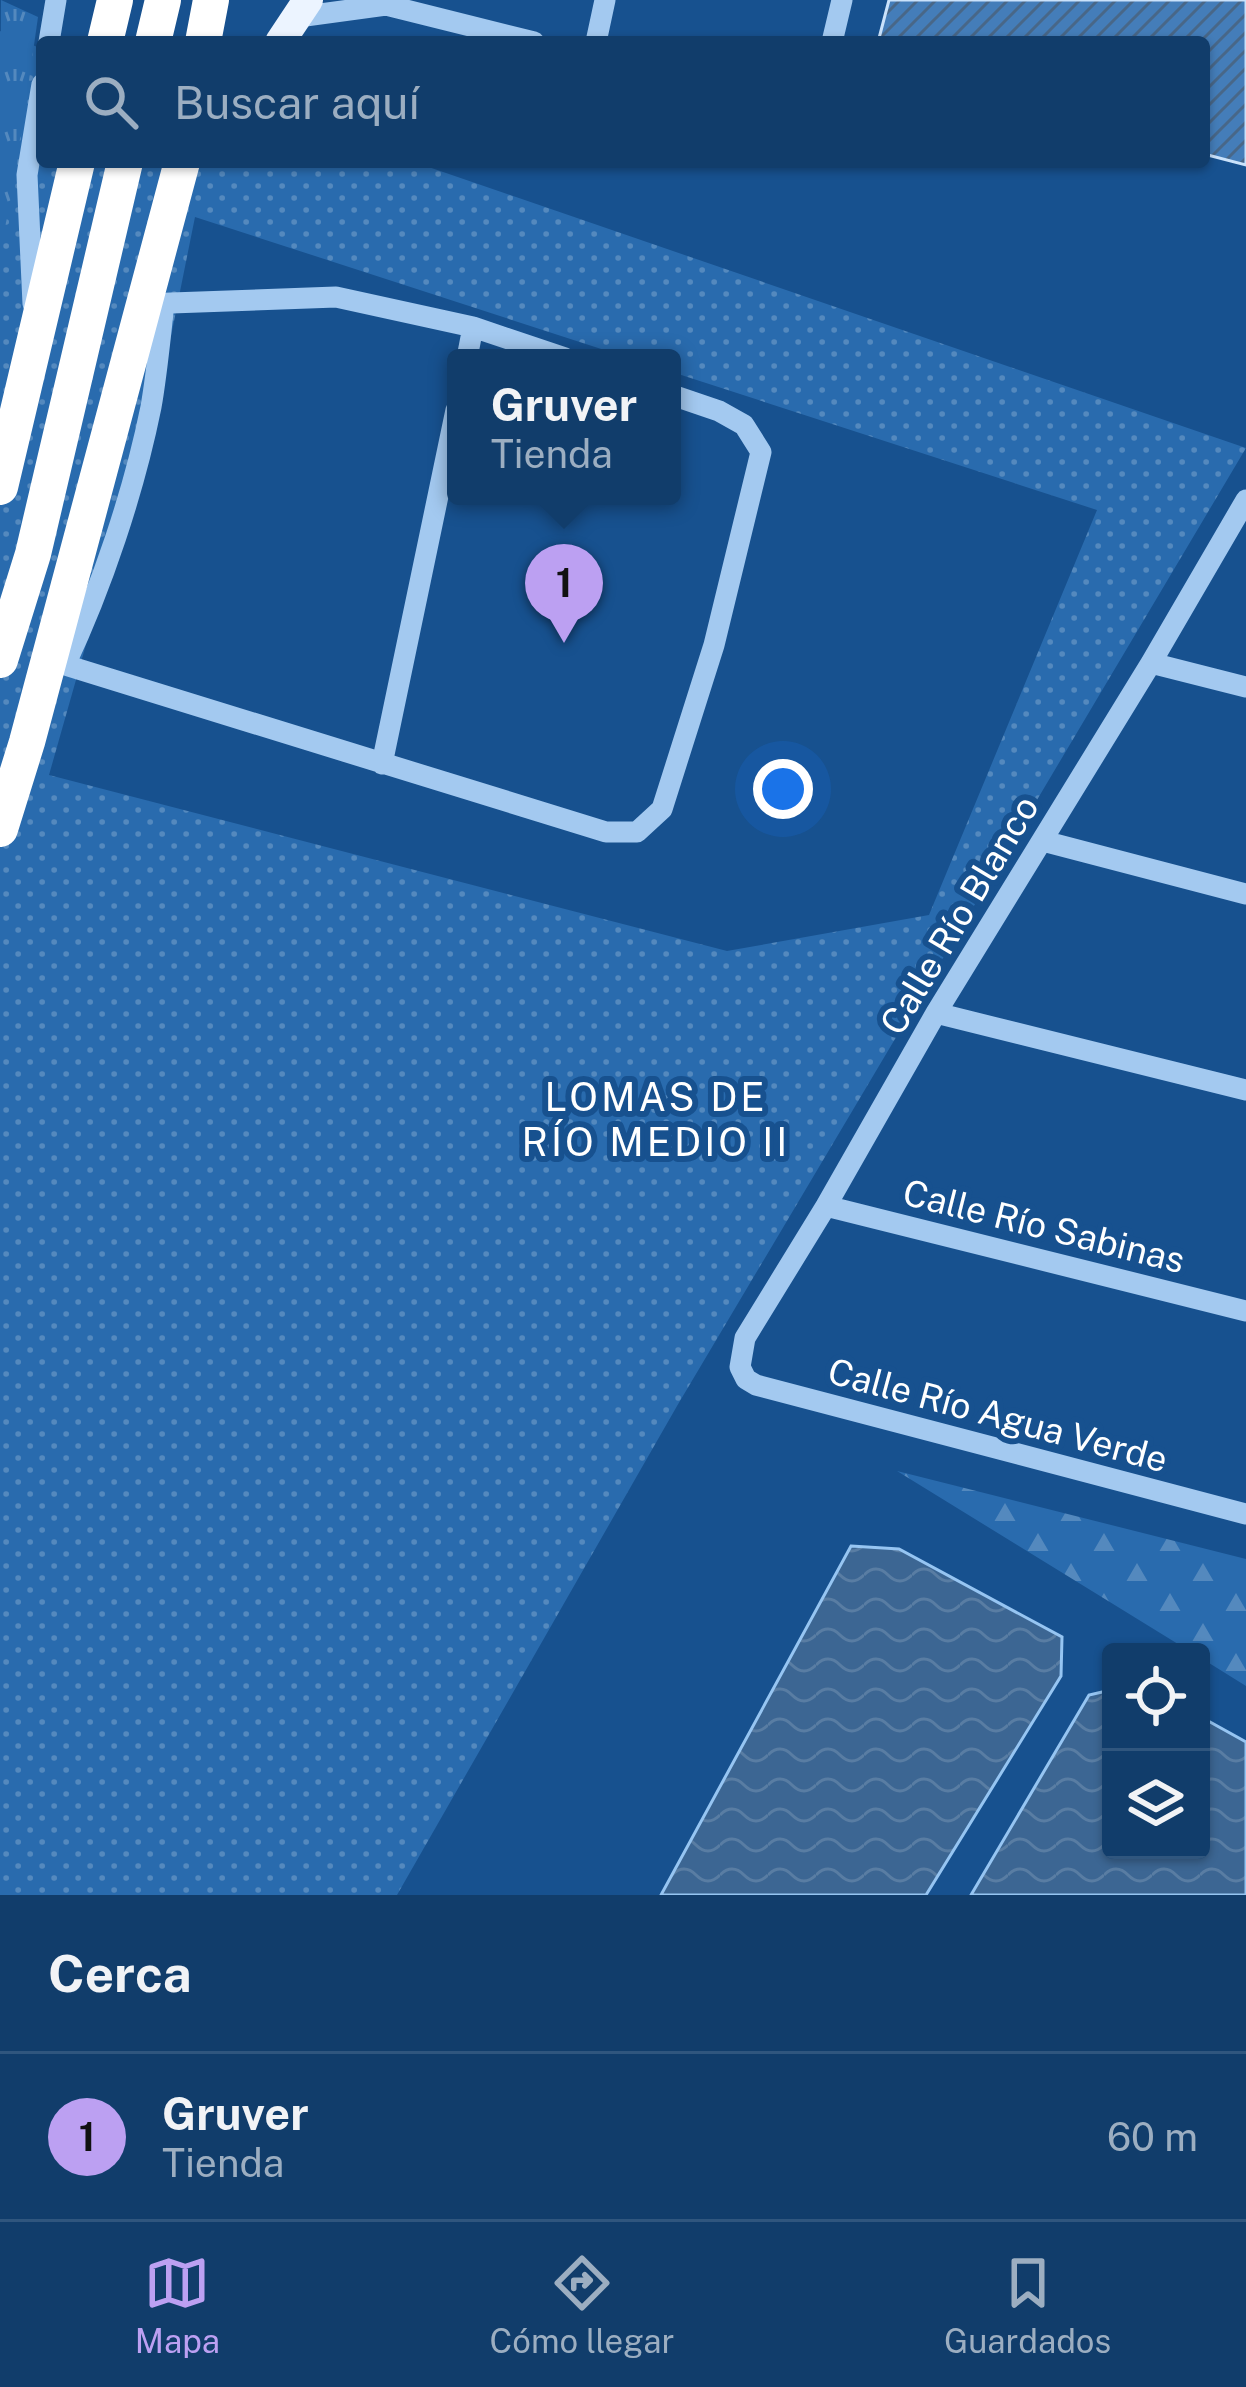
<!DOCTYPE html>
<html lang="es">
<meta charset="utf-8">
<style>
body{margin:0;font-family:"Public Sans",sans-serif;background:#1e4873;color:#f1f3f6}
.controls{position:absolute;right:36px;bottom:36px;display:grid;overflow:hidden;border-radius:12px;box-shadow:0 3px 9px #0004}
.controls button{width:108px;height:108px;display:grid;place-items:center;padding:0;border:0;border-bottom:3px solid #30567e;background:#113d6b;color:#f1f3f6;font:60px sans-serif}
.you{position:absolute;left:783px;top:789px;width:42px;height:42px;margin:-30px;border:9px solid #fff;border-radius:50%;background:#1a73e8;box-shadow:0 0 0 18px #1a73e833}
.badge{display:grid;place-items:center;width:78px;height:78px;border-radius:50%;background:#bca0f2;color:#111;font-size:39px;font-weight:700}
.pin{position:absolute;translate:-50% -99px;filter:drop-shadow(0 3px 6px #0008)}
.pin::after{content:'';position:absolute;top:63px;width:42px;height:36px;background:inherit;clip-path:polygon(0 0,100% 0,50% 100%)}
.popup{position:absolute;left:447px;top:349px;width:234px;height:156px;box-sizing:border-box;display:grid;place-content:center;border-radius:12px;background:#113d6b;filter:drop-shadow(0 3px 9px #0005);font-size:39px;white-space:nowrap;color:#9caec1}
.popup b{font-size:45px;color:#f1f3f6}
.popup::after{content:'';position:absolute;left:50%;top:100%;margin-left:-24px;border:24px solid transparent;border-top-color:#113d6b}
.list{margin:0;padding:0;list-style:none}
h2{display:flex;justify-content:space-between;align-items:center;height:156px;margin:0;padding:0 48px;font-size:51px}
h2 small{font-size:39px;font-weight:400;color:#9caec1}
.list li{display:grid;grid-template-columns:78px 1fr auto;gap:36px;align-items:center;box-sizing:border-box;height:168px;padding:0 48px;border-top:3px solid #30567e}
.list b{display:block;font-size:45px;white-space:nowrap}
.list p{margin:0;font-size:39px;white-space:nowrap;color:#9caec1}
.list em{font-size:39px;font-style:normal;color:#9caec1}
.icon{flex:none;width:66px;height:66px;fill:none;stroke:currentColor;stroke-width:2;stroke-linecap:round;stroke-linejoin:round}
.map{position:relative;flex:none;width:1246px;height:1895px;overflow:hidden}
.search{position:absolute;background:#113d6b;box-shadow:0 3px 9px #0004;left:36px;right:36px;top:36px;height:132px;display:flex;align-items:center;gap:30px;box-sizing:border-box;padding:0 42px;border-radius:12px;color:#9caec1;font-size:45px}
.sheet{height:324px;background:#113d6b}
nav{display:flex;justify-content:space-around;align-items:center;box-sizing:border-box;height:168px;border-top:3px solid #30567e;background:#113d6b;font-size:33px;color:#9caec1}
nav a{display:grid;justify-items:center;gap:6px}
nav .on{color:#bca0f2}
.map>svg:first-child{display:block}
.grass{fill:url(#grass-dots);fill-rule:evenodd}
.forest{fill:url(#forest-firs)}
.park{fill:url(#park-tufts)}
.water{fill:url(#water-waves);stroke:#96c5f2;stroke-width:3}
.building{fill:url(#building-hatch);stroke:#cae2fb;stroke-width:3}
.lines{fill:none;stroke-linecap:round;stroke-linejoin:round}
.minor{stroke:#a3c9f0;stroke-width:21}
.major{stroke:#ecf4ff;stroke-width:30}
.highway{stroke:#fff;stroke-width:36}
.labels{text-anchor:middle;stroke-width:12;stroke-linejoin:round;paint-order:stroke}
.street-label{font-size:36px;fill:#fff;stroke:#17518f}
.neighbourhood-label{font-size:39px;letter-spacing:3px;fill:#fff;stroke:#17518f}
</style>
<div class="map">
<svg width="1246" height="1895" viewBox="0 0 1246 1895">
<defs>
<pattern id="grass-dots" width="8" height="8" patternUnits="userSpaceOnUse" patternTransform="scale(3)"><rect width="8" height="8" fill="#296bae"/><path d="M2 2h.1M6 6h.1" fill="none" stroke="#5489be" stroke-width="1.8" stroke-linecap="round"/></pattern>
<pattern id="forest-firs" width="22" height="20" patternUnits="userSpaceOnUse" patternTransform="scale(3)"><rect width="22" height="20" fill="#296bae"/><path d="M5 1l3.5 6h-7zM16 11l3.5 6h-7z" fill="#5489be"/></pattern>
<pattern id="park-tufts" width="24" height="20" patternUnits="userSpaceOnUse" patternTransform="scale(3)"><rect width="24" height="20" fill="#296bae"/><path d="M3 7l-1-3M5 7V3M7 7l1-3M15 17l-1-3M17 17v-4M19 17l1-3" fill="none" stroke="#5489be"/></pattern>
<pattern id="water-waves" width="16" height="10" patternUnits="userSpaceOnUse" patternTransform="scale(3)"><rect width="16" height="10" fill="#3c6693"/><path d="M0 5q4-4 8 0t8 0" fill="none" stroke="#597da3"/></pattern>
<pattern id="building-hatch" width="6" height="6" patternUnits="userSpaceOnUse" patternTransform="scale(3)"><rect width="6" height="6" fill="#447db9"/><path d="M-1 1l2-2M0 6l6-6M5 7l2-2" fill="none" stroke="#486788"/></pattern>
</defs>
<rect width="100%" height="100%" fill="#17518f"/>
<path class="grass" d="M0,31L42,49V162H414L1246,448L677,1406L397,1895H0ZM195,217L629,358H672V372L1097,510L929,915L727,951L49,775L165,366Z"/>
<path class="forest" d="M897,1471L1246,1559V1686L1201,1658V1652H1191Z"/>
<path class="park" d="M1,0L38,17L15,178L0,252Z"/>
<path class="water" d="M851,1546L899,1549L1062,1637L1061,1676L926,1895H661Z
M1111,1690V1850H1201V1717L1246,1742V1895H971L1089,1695Z"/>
<path class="building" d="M889,0H1246V165L1204,154V42H878Z"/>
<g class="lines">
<path class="minor" d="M298,17L386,5L534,42
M49,42L56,0
M596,42L605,0
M832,42L842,0
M33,304L27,175L42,84
M143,304L336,297L473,327L565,358
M467,358L473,327
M1246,500L1151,663L936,1013L826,1206L745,1338L740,1367L746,1379L756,1385L1246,1514
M49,660L606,832H637L662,809L714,645L761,452L744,425L719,411L672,395
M1151,663L1246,687
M65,665C102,587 134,491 151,407C157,373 160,338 164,304
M382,764L456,410
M1043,841L1246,894
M936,1013L1246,1090
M826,1206L1246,1311"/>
<path class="major" d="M280,42L308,0"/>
<path class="highway" d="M105,42L115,0
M153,42L163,0
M203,42L211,0
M0,487L77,162
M0,660L33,554L125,162
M0,829L27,742L182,162"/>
</g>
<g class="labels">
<g class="street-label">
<text transform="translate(959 915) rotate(-59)" y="13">Calle Río Blanco</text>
<text transform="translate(1044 1226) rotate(14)" y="13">Calle Río Sabinas</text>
<text transform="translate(998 1415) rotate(15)" y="13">Calle Río Agua Verde</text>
</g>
<g class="neighbourhood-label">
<text x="656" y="1111">LOMAS DE<tspan x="656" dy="45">RÍO MEDIO II</tspan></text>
</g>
</g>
</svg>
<div class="controls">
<button><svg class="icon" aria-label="locate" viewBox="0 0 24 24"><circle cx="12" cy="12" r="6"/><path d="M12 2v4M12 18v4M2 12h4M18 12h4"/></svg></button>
<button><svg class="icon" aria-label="layers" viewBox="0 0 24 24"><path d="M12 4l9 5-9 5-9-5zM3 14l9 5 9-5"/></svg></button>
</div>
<div class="you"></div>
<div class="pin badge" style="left:564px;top:643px">1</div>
<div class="popup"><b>Gruver</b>Tienda</div>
<div class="search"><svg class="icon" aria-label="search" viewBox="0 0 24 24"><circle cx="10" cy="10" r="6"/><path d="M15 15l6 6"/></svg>Buscar aquí</div>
</div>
<section class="sheet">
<h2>Cerca<small></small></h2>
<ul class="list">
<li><span class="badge">1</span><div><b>Gruver</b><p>Tienda</p></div><em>60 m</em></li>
</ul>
</section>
<nav>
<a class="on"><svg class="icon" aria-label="map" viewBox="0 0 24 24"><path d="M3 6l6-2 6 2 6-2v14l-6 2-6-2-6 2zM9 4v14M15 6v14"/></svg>Mapa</a>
<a><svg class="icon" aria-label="directions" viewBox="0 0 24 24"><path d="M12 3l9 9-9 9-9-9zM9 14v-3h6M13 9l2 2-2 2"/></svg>Cómo llegar</a>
<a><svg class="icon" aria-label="saved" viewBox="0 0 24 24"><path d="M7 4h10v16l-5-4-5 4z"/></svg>Guardados</a>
</nav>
